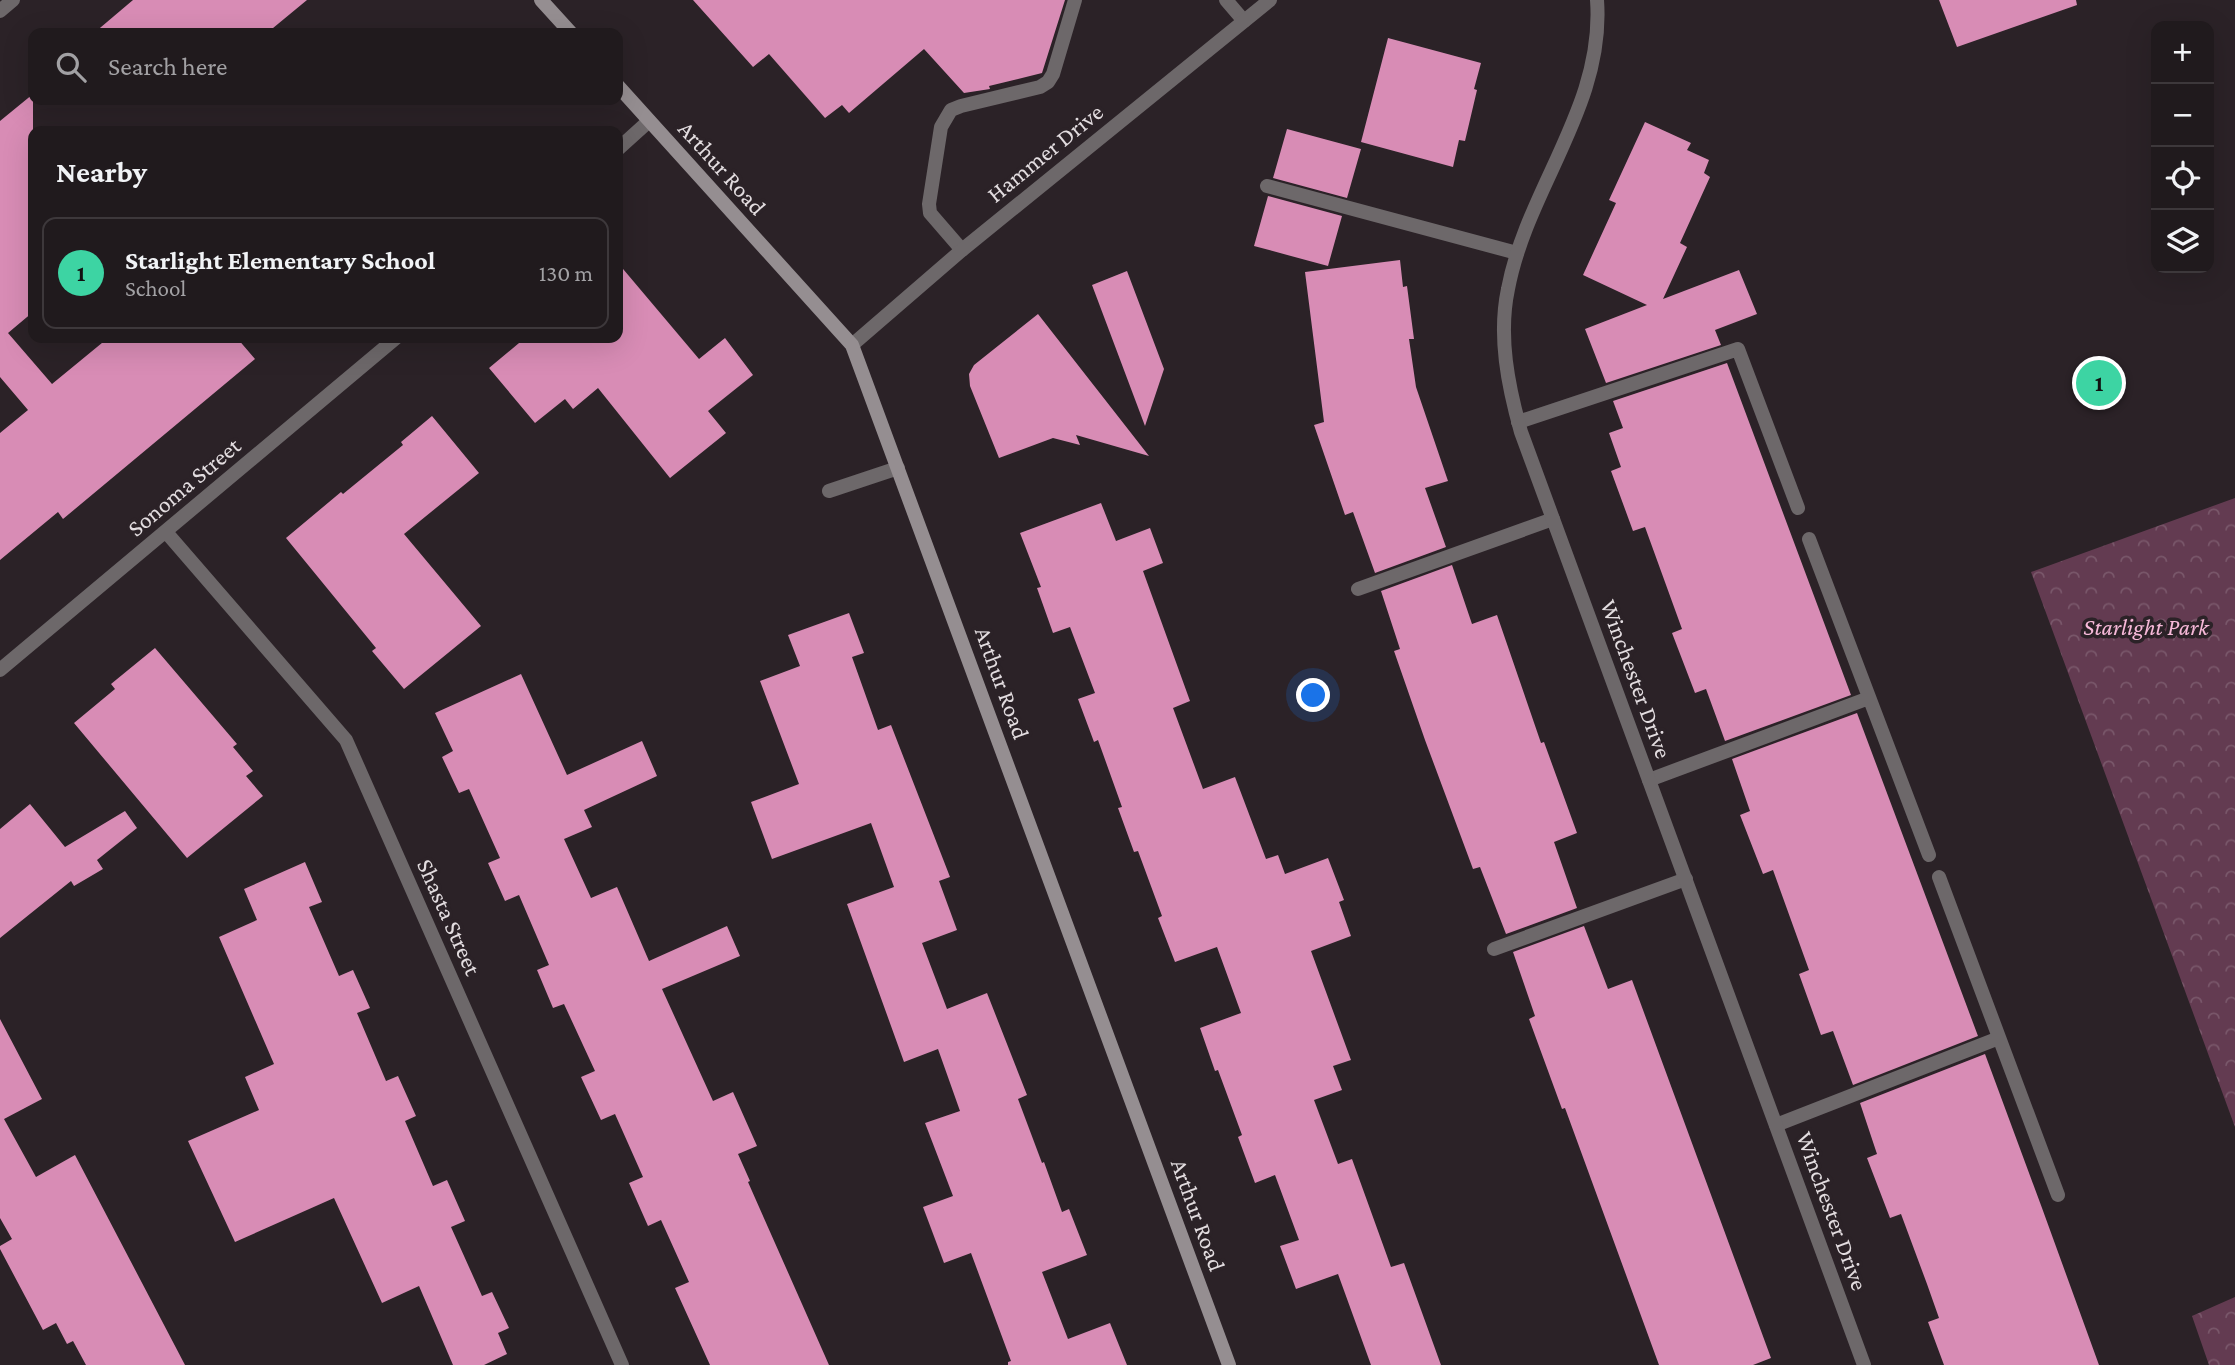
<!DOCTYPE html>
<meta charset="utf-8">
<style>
body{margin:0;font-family:"Crimson Pro",serif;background:#2d272a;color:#f1f3f6}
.controls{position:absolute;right:21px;top:21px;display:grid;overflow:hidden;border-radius:14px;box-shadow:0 7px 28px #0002}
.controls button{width:63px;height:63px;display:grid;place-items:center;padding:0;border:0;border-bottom:2px solid #3d383b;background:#201a1d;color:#f1f3f6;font:35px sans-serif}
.you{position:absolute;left:1314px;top:696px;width:24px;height:24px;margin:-18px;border:5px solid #fff;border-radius:50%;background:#1a73e8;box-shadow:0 0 0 10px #1a73e833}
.badge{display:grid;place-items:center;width:46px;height:46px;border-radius:50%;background:#3dd4a3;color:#111;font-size:23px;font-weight:700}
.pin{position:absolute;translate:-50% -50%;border:4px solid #fff;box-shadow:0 2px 7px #0006}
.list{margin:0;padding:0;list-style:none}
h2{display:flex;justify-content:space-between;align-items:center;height:91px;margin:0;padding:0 28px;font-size:30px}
h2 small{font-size:23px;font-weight:400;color:#a2a1a4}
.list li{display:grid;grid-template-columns:46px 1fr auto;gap:21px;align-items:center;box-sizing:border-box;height:112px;margin:0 14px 14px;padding:0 14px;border:2px solid #3d383b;border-radius:14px}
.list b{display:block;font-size:26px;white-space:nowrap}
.list p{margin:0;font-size:23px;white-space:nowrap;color:#a2a1a4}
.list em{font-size:23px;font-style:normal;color:#a2a1a4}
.icon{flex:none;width:38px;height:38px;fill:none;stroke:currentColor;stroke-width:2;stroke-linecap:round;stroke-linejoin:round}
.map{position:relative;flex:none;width:2235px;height:1365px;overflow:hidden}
.search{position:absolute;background:#201a1d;box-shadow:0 7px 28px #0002;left:28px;top:28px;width:595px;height:77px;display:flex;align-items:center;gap:18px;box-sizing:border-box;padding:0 24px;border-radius:14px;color:#a2a1a4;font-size:26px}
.panel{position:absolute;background:#201a1d;box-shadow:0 7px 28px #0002;left:28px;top:126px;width:595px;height:217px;border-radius:14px}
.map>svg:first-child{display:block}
.park{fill:url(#park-crowns)}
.building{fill:#d88cb5}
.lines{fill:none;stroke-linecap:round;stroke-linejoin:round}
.lane{stroke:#6d686a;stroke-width:14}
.street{stroke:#6d686a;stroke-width:14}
.secondary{stroke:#958e91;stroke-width:14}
.labels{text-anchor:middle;stroke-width:7;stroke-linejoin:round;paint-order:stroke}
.street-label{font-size:24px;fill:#e3dde0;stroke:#2b2227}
.park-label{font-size:24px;font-style:italic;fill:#f7b9d9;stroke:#2b2227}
</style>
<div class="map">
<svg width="2235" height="1365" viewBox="0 0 2235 1365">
<defs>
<pattern id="park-crowns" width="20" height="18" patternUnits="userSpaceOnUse" patternTransform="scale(1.75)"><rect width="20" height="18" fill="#633b51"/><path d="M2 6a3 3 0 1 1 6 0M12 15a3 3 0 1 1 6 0" fill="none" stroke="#79576a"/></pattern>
</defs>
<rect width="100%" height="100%" fill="#2b2227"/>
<path class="park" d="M2235,498V1127L2031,572Z
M2235,1297V1365H2209L2192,1316Z"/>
<path class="building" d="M133,0H307L267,33H94Z
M693,0H1065L1042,73L989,86L990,89L964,93L924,49L849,113L842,105L825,118L769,54L753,67Z
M1939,0H2076L2077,5L1957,47Z
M1388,38L1481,63L1474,89L1477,90L1465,141L1459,140L1453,167L1361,142Z
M33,94V312L8,333L52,384L108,338H237L255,359L63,519L58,512L0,560V433L28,410L0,377V121Z
M1645,122L1691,143L1687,150L1709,160L1704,173L1710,177L1680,243L1687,247L1663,299L1739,270L1757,314L1715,330L1721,345L1606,383L1585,329L1647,305L1583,275L1616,203L1609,200Z
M1287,129L1361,149L1347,198L1273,178Z
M1268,196L1342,216L1328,266L1254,246Z
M1400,260L1403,287L1407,286L1414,339H1409L1416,387L1448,481L1425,488L1446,547L1375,573L1353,512L1345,515L1314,425L1324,422L1305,272Z
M618,263L699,359L725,338L753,375L708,411L726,433L670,478L598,388L573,409L565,399L535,423L489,368L525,338H618Z
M1127,271L1164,369L1145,426L1092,285Z
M1038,314L1149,456L1076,435L1080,445L1053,438L999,458L970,386L969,374L974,365Z
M1727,363L1851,695L1725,741L1706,689L1695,693L1672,633L1682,629L1645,527L1633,531L1611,471L1621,467L1609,433L1623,428L1613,401Z
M432,416L479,473L404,534L481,626L404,689L372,651L376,648L286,538L341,492L343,494L403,445L401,442Z
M1101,503L1116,541L1150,528L1163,563L1143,571L1190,701L1173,708L1203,789L1235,777L1266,859L1278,855L1285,874L1328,858L1344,900L1339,902L1351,936L1311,951L1351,1060L1333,1066L1342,1090L1314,1100L1338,1164L1352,1159L1391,1267L1404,1263L1441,1365H1371L1338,1274L1296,1289L1280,1246L1299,1240L1275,1175L1255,1183L1238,1137L1242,1135L1218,1070L1215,1071L1200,1028L1241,1013L1217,947L1175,962L1158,918L1162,916L1138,851L1134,852L1118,808L1122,807L1098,740L1094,742L1078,699L1095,693L1070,627L1053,633L1037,588L1041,587L1020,533Z
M1452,565L1472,624L1497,615L1541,743L1544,742L1577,833L1554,842L1577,908L1506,934L1480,867L1473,869L1425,740L1394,651L1400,649L1381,591Z
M849,613L864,653L852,657L878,730L891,725L950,877L939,881L957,930L922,943L947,1009L987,993L1027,1095L1018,1099L1042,1163L1044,1162L1062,1212L1069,1209L1087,1255L1042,1272L1068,1339L1110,1323L1127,1365H1008V1362L1011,1361L971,1253L944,1263L923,1207L953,1196L925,1123L960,1111L938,1049L904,1062L847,904L894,887L871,823L772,859L751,802L799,784L760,681L800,666L788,635Z
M155,648L237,744L233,747L253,771L246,776L263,796L187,858L74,723L115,689L111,684Z
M521,674L567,775L642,741L657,776L584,810L592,827L564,839L591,898L617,887L649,961L727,926L740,956L662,989L713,1101L733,1092L757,1146L738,1154L750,1181L748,1182L829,1365H710L675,1288L689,1282L661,1220L648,1226L629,1183L643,1177L615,1114L601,1120L581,1077L595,1071L564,1004L553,1008L537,970L549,965L519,895L505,901L488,863L500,858L469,789L459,793L442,757L453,751L435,713Z
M1857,713L1978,1036L1853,1085L1833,1031L1821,1035L1799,974L1809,970L1773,870L1763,874L1740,815L1750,811L1732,759Z
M30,804L65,847L125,811L137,828L97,860L103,869L74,886L71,881L0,938V829Z
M305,862L322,902L309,907L339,976L353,970L370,1008L357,1013L386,1081L398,1076L416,1116L405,1121L433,1186L447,1180L465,1221L451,1227L482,1296L492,1292L509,1328L498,1333L507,1354L484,1365H453L419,1286L382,1303L334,1198L235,1242L188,1141L259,1110L245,1077L274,1064L219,937L257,920L244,889Z
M1584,926L1608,989L1632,980L1771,1358L1753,1365H1659L1565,1108L1562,1109L1529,1019L1535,1016L1513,952Z
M0,1019L42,1099L4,1119L36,1177L75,1155L185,1365H86L73,1341L67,1344L56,1323L43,1330L0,1249V1246L12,1239L0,1218Z
M1985,1054L2042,1208L2099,1365H1944L1928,1322L1939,1318L1927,1284L1901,1214L1890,1218L1867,1158L1877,1154L1860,1103Z"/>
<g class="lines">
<path class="lane" d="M1226,0L1244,21
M1267,186L1517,253
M962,250L930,213L929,204L941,127L951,110L961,106L1040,87L1048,82L1053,74L1075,0
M1518,422L1738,349L1798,508
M829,491L898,468
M1809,539L1929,855
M1358,589L1553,519
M1649,780L1869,698
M1939,877L2058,1195
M1494,949L1686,879
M1776,1125L1999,1038"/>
<path class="street" d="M1597,0C1605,106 1527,188 1508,289C1498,336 1508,386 1521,432L1864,1365
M0,11L13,0
M618,149L649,121
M852,345L962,250L1270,0
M166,532L346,740L622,1365
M0,670L396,338"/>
<path class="secondary" d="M541,0L571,33
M618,86L852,345L1229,1365"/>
</g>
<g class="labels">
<g class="street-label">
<text transform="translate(1045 153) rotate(-39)" y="8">Hammer Drive</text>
<text transform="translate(722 168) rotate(48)" y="8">Arthur Road</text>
<text transform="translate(184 487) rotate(-40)" y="8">Sonoma Street</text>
<text transform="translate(1636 679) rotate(70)" y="8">Winchester Drive</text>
<text transform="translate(1002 683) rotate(70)" y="8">Arthur Road</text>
<text transform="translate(449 917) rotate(66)" y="8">Shasta Street</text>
<text transform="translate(1832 1211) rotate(70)" y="8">Winchester Drive</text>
<text transform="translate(1198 1215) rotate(70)" y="8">Arthur Road</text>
</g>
<g class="park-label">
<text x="2146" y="635">Starlight Park</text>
</g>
</g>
</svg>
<div class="controls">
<button>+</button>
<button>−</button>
<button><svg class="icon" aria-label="locate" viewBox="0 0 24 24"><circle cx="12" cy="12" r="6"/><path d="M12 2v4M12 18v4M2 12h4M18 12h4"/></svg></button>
<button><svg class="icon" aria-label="layers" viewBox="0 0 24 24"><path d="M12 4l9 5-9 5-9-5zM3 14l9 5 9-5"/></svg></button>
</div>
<div class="you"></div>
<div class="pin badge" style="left:2099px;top:383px">1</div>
<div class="search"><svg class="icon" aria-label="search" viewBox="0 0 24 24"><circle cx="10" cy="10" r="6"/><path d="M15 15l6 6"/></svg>Search here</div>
<section class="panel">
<h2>Nearby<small></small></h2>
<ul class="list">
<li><span class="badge">1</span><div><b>Starlight Elementary School</b><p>School</p></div><em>130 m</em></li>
</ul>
</section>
</div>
